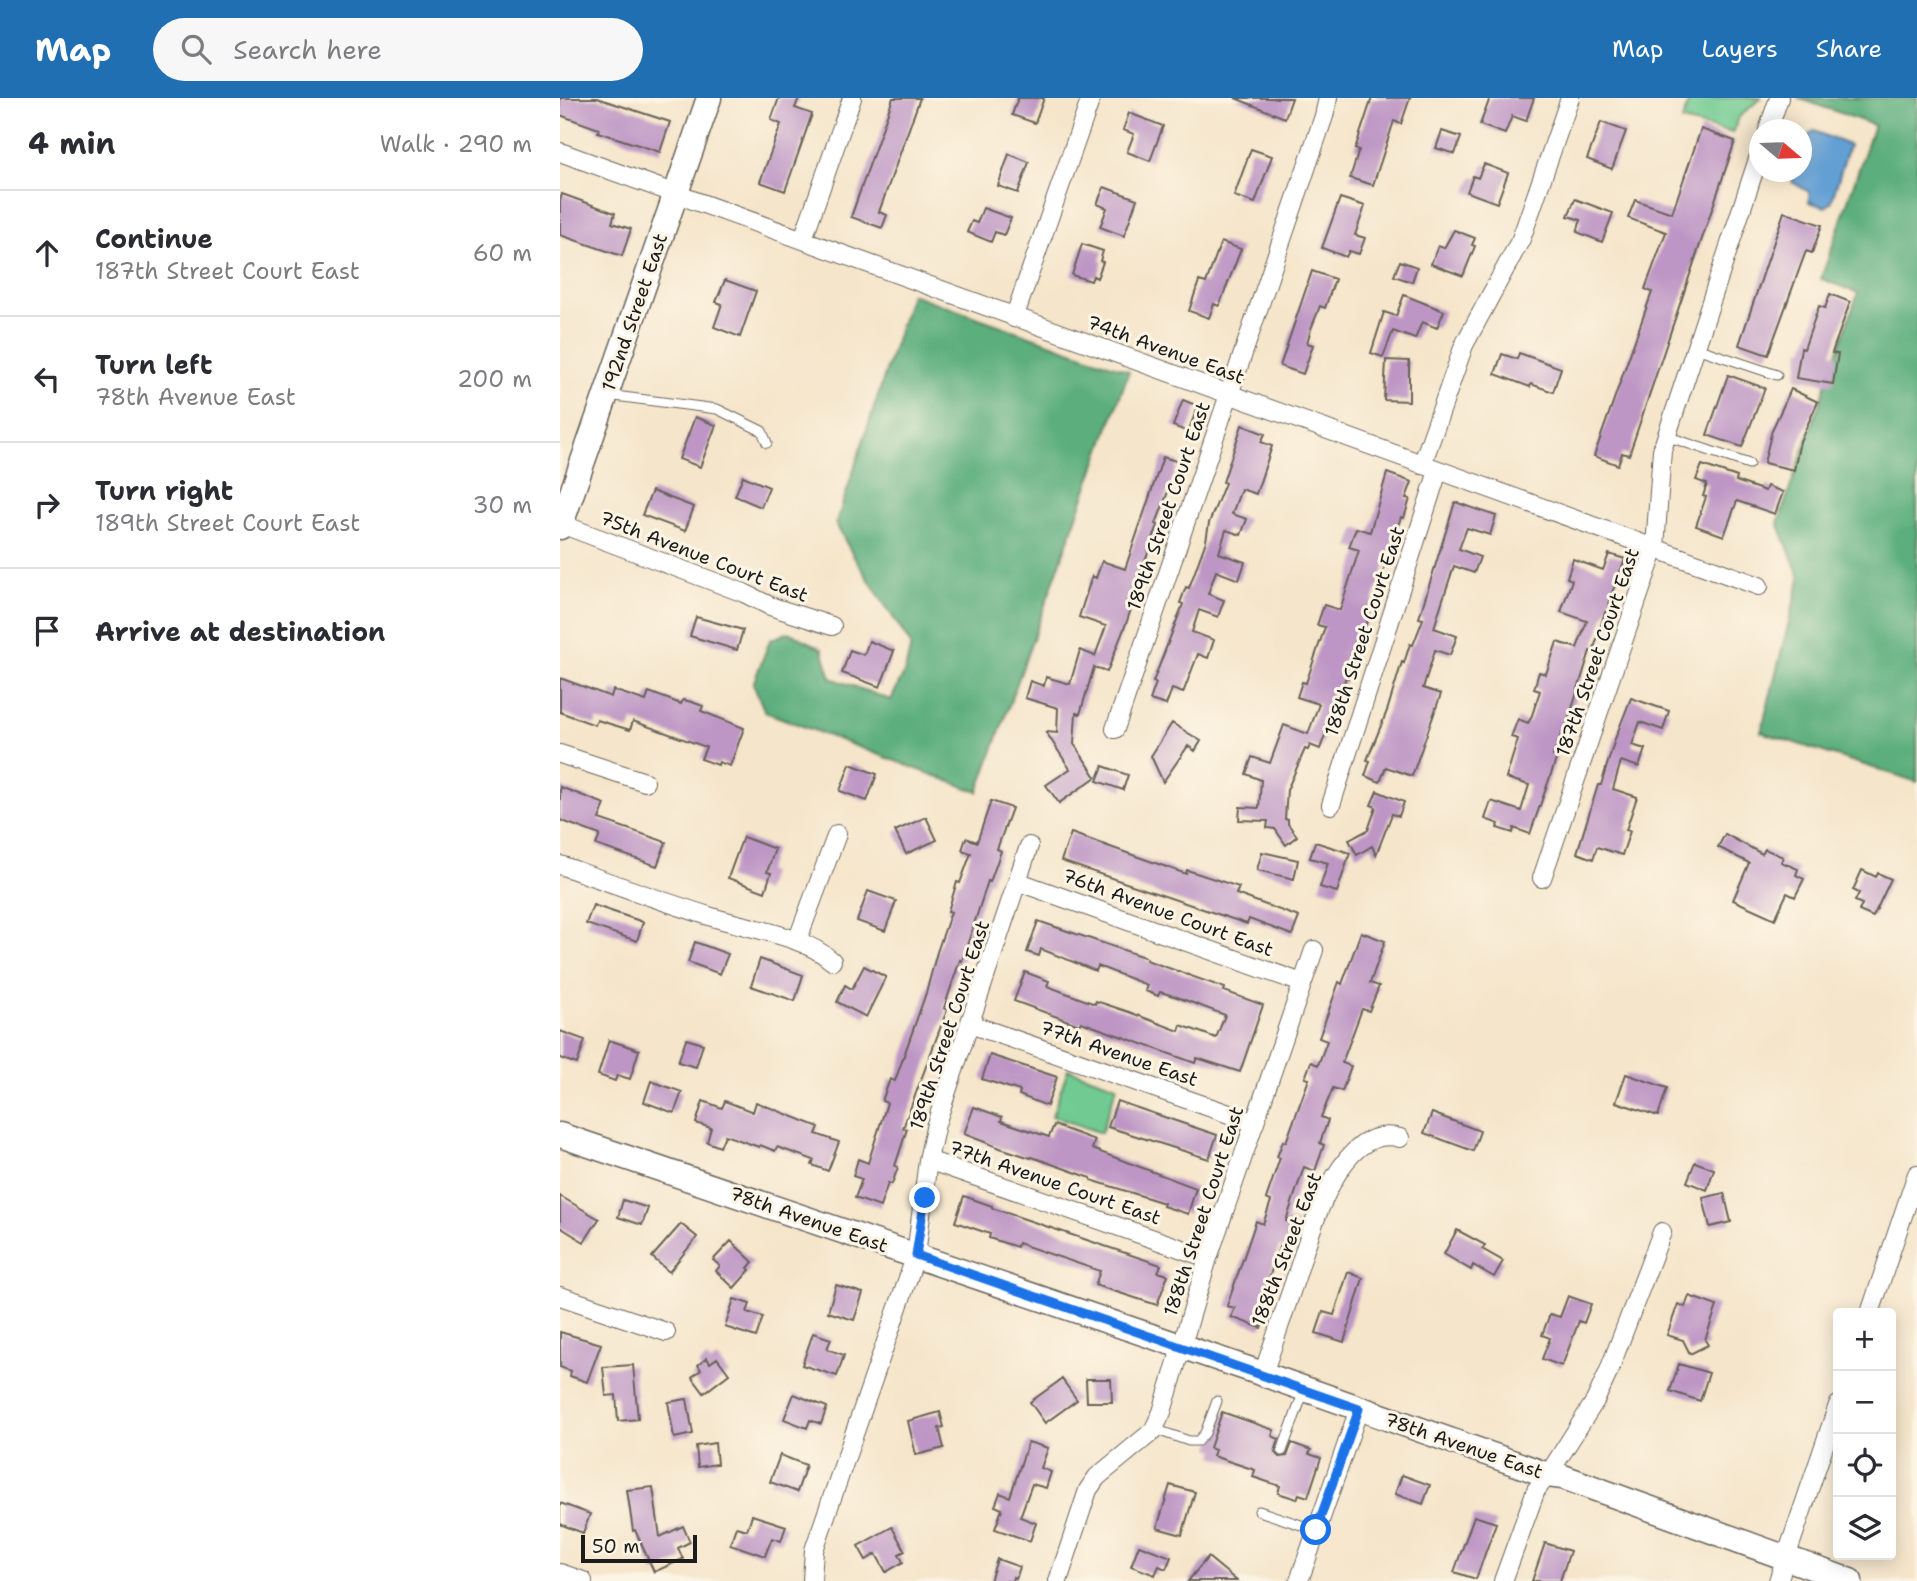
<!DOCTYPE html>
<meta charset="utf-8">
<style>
body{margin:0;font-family:"Shantell Sans",sans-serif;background:#f7f7f7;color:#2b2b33}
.controls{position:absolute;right:21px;bottom:21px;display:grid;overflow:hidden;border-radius:7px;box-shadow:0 4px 18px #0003}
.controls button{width:63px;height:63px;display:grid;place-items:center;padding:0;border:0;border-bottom:2px solid #e1e1e2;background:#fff;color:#2b2b33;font:35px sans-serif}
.compass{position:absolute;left:1189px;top:21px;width:63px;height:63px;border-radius:50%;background:#fff;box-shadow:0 4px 18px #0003;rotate:109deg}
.scale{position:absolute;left:21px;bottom:18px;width:116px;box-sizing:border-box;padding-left:7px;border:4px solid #1c1c1c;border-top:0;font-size:19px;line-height:24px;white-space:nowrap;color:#1c1c1c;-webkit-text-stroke:5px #fcf5e5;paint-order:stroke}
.stop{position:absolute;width:21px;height:21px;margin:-16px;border:5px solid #1a73e8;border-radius:50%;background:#fff}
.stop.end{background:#1a73e8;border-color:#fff;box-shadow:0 2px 7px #0008}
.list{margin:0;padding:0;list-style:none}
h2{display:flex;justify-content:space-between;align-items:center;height:91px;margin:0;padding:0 28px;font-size:30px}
h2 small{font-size:23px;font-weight:400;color:#7c7c81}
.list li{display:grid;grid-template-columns:46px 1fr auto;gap:21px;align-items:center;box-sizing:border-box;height:126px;padding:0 28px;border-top:2px solid #e1e1e2}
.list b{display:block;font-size:26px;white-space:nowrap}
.list p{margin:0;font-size:23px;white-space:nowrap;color:#7c7c81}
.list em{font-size:23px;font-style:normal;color:#7c7c81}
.icon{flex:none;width:38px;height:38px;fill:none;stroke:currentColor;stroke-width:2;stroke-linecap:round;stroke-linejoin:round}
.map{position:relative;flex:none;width:1357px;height:1483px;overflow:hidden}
header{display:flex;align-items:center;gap:42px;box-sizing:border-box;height:98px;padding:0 35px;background:#1f6fb2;color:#fff}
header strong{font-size:33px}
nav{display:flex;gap:38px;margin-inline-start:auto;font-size:24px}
.search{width:490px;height:63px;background:#f7f7f7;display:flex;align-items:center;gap:18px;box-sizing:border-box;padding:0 24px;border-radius:38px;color:#7c7c81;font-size:26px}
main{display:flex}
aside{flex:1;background:#fff}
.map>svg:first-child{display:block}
.green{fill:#6fca91;stroke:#467356;stroke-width:2}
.forest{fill:#5bae7b;stroke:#3c654c;stroke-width:2}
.water{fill:#629fd3;stroke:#3f5e78;stroke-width:2}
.building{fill:#bd96c5}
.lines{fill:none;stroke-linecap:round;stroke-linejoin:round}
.lane-casing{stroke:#686259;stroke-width:11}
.street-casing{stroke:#686259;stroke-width:20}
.secondary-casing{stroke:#686259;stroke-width:27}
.lane{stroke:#fff;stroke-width:9}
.street{stroke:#fff;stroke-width:18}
.secondary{stroke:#fff;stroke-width:24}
.route{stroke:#1a73e8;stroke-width:9}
.labels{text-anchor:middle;stroke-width:6;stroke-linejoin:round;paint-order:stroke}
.street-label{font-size:19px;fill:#1c1c1c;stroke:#fcf5e5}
</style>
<header>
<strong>Map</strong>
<div class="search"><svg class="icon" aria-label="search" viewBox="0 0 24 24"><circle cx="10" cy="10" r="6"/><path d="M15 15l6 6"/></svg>Search here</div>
<nav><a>Map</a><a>Layers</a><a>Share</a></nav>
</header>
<main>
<aside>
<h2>4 min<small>Walk · 290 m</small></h2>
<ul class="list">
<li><svg class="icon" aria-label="ahead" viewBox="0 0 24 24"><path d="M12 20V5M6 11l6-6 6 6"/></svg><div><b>Continue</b><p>187th Street Court East</p></div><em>60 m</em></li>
<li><svg class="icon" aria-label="left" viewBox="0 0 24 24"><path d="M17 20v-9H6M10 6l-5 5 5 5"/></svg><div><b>Turn left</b><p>78th Avenue East</p></div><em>200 m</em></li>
<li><svg class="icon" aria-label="right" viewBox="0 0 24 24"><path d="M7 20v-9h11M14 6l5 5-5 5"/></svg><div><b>Turn right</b><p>189th Street Court East</p></div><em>30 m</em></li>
<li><svg class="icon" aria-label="arrive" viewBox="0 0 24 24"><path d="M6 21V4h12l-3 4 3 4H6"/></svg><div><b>Arrive at destination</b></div></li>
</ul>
</aside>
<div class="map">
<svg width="1357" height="1483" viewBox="0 0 1357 1483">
<rect width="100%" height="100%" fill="#fcf5e5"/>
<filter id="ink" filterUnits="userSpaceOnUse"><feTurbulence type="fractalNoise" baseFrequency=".0143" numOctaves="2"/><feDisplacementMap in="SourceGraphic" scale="14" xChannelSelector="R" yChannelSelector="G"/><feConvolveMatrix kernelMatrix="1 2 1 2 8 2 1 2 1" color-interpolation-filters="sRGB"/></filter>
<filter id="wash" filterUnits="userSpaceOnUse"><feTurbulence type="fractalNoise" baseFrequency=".00686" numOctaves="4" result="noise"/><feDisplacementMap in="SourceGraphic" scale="28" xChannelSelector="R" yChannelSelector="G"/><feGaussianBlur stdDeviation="1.57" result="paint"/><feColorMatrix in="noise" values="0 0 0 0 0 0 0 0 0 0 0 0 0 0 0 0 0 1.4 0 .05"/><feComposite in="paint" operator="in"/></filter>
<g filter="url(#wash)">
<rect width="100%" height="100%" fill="#f5e5ca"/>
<path class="green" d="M1130,0H1201L1178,20L1173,35L1122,23Z
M508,971L557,988L541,1035L492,1018Z"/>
<path class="forest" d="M1238,0H1357V684L1201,634L1240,480L1218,425L1298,195L1261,181L1314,27Z
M351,196L569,273L418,694L205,614L193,586L210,542L229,534L262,551L271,580L331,602L345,573L351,547L294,459L276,426Z"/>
<path class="water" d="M1254,33L1289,47L1271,105L1265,109L1249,104V94L1232,84L1235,74H1241L1242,57L1249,36Z"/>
<g id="blocks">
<path class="building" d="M0,0H37L110,24L100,54L38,34L39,31L0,17Z
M219,0H239L235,10L252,16L225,93L200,84L221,26L211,22Z
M333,0H360L319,114L327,117L322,130L291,119Z
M458,0H484L475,25L452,17Z
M675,0H732L725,20Z
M812,0H850L841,26L834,23L813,87L790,80L799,52L795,51Z
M930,0H974L966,23L952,18L945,36L920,27Z
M569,15L603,28L590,63L567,54L574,36L563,32Z
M1041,24L1066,33L1052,71L1027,61Z
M1141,31L1175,43L1069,357L1062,355L1058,367L1034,358L1092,194L1085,191L1106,134L1068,120L1075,102L1112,115Z
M882,33L901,39L895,56L876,50Z
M691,51L712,58L695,105L674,98Z
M449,56L469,64L458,95L438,88Z
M924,66L948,75L937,105L907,94L913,78L918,80Z
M544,89L577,101L564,138L540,129L547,110L537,106Z
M2,96L55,115L52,125L71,131L62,158L0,137V103Z
M780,100L805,108L795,137L805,140L799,156L789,153L786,159L762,150Z
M1015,101L1053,115L1042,144L1017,134L1021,122L1008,118Z
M423,110L451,120L444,137L435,134L431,144L407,134L412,123L417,125Z
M1224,114L1262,127L1252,155L1246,153L1208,257L1179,247Z
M894,132L915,140L912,147L915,148L903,178L871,166L878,148L884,150Z
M661,144L681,151L659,208L654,206L649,220L629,213L639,183L646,185Z
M522,146L543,153L540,163L543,164L537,180L533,178L531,183L512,177Z
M840,163L857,169L852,184L834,178Z
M752,173L775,181L765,210L760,208L751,231L747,245L753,247L743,276L720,268Z
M165,182L196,193L180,239L154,229L162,206L156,204Z
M1270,196L1290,204L1272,255L1278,256L1273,286L1236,280L1241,250L1244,251L1259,208L1265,210Z
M844,197L884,213L877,230L862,224L855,241L833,233L823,259L811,255L824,214L836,218Z
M959,255L1001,270L993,294L971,286L970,289L935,276L942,256L957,261Z
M826,262L849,263V303L824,302Z
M1168,277L1205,290L1182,349L1147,337Z
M1231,291L1258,304L1240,343L1234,372L1204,365L1212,332Z
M623,302L638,308L628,334L613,328Z
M135,319L156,327L140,369L119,361Z
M682,327L705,336L701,344L712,348L696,396L681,391L672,416L687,421L681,437L666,432L659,455L685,464L679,482L656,473L648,496L664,502L658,519L639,512L632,534L654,542L648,560L638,556L623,595L612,591L606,607L590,602L596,585L593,584L623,506L620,505L626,489L629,490L646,443L649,425L665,385L663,384Z
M603,359L619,364L596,426L598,427L578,483L580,484L567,523L547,574L534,569L520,616L516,615L514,646L536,679L499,705L486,687L510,671L486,634L497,635L498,610L465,600L470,583L484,588L486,579L510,586L520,552L535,558L546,528L519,519L532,478L536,480L542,463L565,471Z
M1142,367L1177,379L1176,383L1205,393L1207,388L1223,394L1215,416L1177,403L1164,438L1136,428L1146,399L1143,398L1147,386L1136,382Z
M827,375L852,384L846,400L850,401L844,420L841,419L801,541L798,540L788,580L786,579L760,651L750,647L748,652L745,651L727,692L725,721L728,722V726L737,738L726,747L715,731L707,730L708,723L679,722L680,709L699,710L701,682L686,676L692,659L710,665L724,627L748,636L759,606L737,599L742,584L746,585L765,529L757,527L764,507L780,512L799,452L789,449L796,430L810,434Z
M183,378L209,389L201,409L175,398Z
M92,393L134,409L125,433L82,417Z
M895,404L936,418L930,437L907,430L899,451L920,459L914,475L894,468L881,507L874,530L897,538L890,557L875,552L863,590L881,596L852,678L826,669L820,684L805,678L810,663L807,662L827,613L842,564L844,565L850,546L853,547L863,521L859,520Z
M1049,456L1065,461L1050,500L1047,514H1045L1033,554L1030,553L1005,633L1003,632L993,658L997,659L970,736L954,730L953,735L937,730L939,726L925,721L931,703L961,713L969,687L946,680L958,641L951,639L958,621L968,625L971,620L980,593L974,591L979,574L986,576L997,544L1017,550L1027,523L1001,514L1012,482L1007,480L1013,461L1043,472Z
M136,519L183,532L177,552L130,538Z
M309,543L334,553L320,589L282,575L290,552L304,557Z
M0,580L51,599L53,592L86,603L89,594L121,606L123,602L132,604L143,608L141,613L184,630L170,668L159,664L158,667L141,661L146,649L73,623L70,632L37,622L35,627L0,614Z
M1071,600L1109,613L1103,632L1080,624L1072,647L1085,651L1079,669L1061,663L1053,691L1077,699L1066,732L1070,733L1062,757L1037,749L1033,761L1017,755L1038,687H1041L1055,641Z
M612,625L641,643L635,653L628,648L603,684L591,658Z
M290,666L317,676L307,703L280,693Z
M543,668L568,677L563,692L537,683Z
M0,689L45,706L39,721L106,744L97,768L36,747L40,737L0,722Z
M817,693L844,704L839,718L832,716L816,757L812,748L797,757L789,742L808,732L816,709L811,707Z
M431,703L452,710L437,751L441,753L430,784L428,783L402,863L400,862L384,910L387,912L343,1030L347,1031L335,1068L338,1069L332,1086L328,1085L320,1109L295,1100L302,1081L293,1078L298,1061L308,1065L327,1005L322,1003L330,981L335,983L366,895L377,854L391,814L388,813L397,784L400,785L411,755L402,752L406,740L417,744Z
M366,719L377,742L346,756L335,733Z
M511,735L626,776L627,772L679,789L676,796L739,819L732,837L689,821L687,826L501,763Z
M1165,736L1202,756L1205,751L1223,759L1221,764L1238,771L1236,777L1244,781L1235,799L1227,795L1215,821L1173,802L1189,765L1158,749Z
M183,739L215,751L207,774L211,775L205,794L168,780Z
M755,744L790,755L777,794L760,789L768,765L750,760Z
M702,754L738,762L734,781L697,772Z
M1302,772L1316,779L1318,775L1331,781L1313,819L1299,813L1302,806L1295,803L1299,795L1293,792Z
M308,793L336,803L325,833L297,823Z
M33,807L83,824L77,843L26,826Z
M478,823L587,860L586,862L665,890L664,893L703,907L680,974L637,960L635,965L521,924L519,927L454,903L465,874L489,883L487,888L535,906L536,903L569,914L619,933L621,927L656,940L665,917L617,899L600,894L598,898L585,893L587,887L538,868L536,873L481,851L479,858L467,854Z
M801,834L825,843L810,885L819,888L809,913L802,911L782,965L791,968L782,993L773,990L761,1019L768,1022L760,1045L764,1047L755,1073L744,1069L726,1123L737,1127L727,1152L719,1149L702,1202L710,1205L701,1230L671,1219L675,1210L667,1208L696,1123L703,1126L711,1103L706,1101L720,1060L717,1059L723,1043L726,1044L749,981L745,980L751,964L758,967L767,943L759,940L779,884L782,886Z
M135,844L168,856L160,876L128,864Z
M200,861L243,877L235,903L191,888Z
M304,868L326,879L306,919L277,904L285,887L292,891Z
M0,933L25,942L17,966L0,960Z
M126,941L143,946L136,969L118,964Z
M49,942L79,952L70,981L57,977L55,983L38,977Z
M430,957L497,979L487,1008L459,997L460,993L422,981Z
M1066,976L1107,990L1098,1018L1056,1004Z
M91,983L122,994L114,1015L84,1004Z
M143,1003L162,1010L165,1003L193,1014L196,1004L259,1029L256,1036L279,1044L268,1073L252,1067L254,1062L217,1049L215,1053L200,1047L199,1049L165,1037L160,1049L147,1044L151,1030L136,1025Z
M557,1003L657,1037L649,1061L548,1029Z
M414,1009L442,1019L441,1023L489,1039L494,1027L535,1042L532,1051L636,1090L628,1116L603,1108L604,1105L531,1082V1080L472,1059L471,1060L440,1050L404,1036Z
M872,1015L920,1033L913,1053L864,1035Z
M1135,1064L1154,1071L1147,1092L1127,1084Z
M1164,1095L1171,1124L1150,1129L1143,1100Z
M0,1098L39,1121L24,1144L0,1129Z
M404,1098L432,1108V1110L601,1167L598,1174L608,1177L597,1207L535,1187L540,1173L458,1145L457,1149L429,1140L430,1136L395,1124Z
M63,1102L88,1110L82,1127L58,1119Z
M121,1126L137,1139L109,1174L92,1159Z
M897,1132L925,1147L922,1151L943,1163L934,1179L913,1167L911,1172L884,1156Z
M171,1143L193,1164L188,1170L190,1172L174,1190L156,1173L160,1168L153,1162Z
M788,1174L803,1180L784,1244L756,1235L763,1214L774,1217Z
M276,1187L303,1195L294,1222L268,1214Z
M1008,1198L1031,1206L1024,1225L1019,1223L1002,1268L982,1261L990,1240L982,1237L990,1216L1000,1219Z
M1129,1198L1157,1208L1145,1242L1148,1247L1130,1256L1123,1242L1107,1237L1118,1206L1125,1209Z
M174,1201L190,1206L187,1214L203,1219L196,1239L165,1229Z
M0,1234L41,1246L27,1284L10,1278L11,1273L0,1269Z
M253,1235L271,1241L267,1251L284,1257L277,1278L242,1267Z
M147,1260L150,1265L157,1260L169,1276L144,1295L132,1279L141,1272L138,1267Z
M1119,1266L1149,1275L1140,1303L1110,1293Z
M73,1267L78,1321L58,1323L56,1297L46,1298L43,1269Z
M502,1281L517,1302L485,1325L470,1304Z
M526,1281H551L552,1304H527Z
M234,1296L267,1309L261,1326L250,1322L247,1330L224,1321Z
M127,1301L133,1336L114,1340L108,1304Z
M380,1314L384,1329L379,1330L384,1350L356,1357L348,1323Z
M662,1314L714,1332L712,1338L719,1341L715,1354L719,1359L727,1358L732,1345L751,1352L749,1356L761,1360L748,1399L739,1396L737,1401L718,1395L720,1388L693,1379L695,1372L653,1358L655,1352L650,1350Z
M468,1344L488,1350L481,1370L491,1374L486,1390L472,1386L460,1419L476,1425L470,1443L435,1431L442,1411L435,1408L440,1395L450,1399Z
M155,1345L157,1366L138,1369L136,1348Z
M220,1357L246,1367L237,1394L210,1384Z
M842,1377L870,1387L863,1406L835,1396Z
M610,1387L635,1394L622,1437L597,1430Z
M93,1389L100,1439L123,1428L130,1444L118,1450L123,1461L94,1474L75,1432L73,1433L67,1392Z
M0,1405L30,1416L23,1435L0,1426Z
M192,1417L226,1428L221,1443L212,1440L205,1458L170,1446L176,1429L187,1432Z
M914,1418L936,1425L916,1481L894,1474Z
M332,1429L345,1453L339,1456L343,1464L326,1474L316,1456L306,1462L298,1448Z
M985,1445L1010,1453L1000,1483H972Z
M579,1447L611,1459L606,1471L599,1468L595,1477L571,1468Z
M648,1459L677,1483H628Z
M437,1461L460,1469L456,1481L453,1479L452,1483H430Z"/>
</g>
</g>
<g filter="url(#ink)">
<use href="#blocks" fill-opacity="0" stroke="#686259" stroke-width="2"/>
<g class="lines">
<defs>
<path id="lane" d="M1136,250L1217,277
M47,297L157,311L202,333L207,345
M1106,338L1189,366
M594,1331L629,1343H638L645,1335L657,1303
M722,1353L744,1293
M699,1413L756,1432"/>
<path id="street" d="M1208,32L1219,0
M0,54L1199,488
M243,141L292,0
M454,220L531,0
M862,367L904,247L961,141L1010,0
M1,426L184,495L210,508L272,528
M555,631L764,18L768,0
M0,656L85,684
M771,707L878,373
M0,767C51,785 101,803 152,819C190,831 243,837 272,863
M982,780L1095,450L1102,352L1199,58
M459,784L742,885
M237,843L277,736
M410,926L695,1025
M368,1062L648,1160
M0,1198L106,1234
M1310,1215L1357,1076
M703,1276C714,1244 725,1211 736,1179C750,1137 779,1023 840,1040
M0,1475L23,1483
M252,1482L254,1452L356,1157L368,1062L376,1026L469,748
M498,1483L528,1392L537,1379L593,1333L602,1314L648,1160L754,852
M739,1483L799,1311
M943,1483L976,1392L988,1377L1035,1303L1048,1275L1102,1134
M1218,1483L1278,1307"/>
<path id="secondary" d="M0,429L149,0
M0,1037L703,1276L988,1377L1003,1379L1290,1483"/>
</defs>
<use href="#lane" class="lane-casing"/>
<use href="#street" class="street-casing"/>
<use href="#secondary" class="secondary-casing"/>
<use href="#lane" class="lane"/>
<use href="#street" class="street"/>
<use href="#secondary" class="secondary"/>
</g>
</g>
<g class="lines" filter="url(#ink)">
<path class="route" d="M365,1100L356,1157L799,1311L756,1432"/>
</g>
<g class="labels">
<g class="street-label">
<text transform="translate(74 214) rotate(-71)" y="7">192nd Street East</text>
<text transform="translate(606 251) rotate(20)" y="7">74th Avenue East</text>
<text transform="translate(608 408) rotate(-71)" y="7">189th Street Court East</text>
<text transform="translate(144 458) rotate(21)" y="7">75th Avenue Court East</text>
<text transform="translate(804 533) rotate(-72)" y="7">188th Street Court East</text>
<text transform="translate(1037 554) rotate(-71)" y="7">187th Street Court East</text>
<text transform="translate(608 814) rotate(20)" y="7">76th Avenue Court East</text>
<text transform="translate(389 927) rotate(-72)" y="7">189th Street Court East</text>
<text transform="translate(559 955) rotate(19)" y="7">77th Avenue East</text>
<text transform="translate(495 1084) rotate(19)" y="7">77th Avenue Court East</text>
<text transform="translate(643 1113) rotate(-72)" y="7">188th Street Court East</text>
<text transform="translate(249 1121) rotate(19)" y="7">78th Avenue East</text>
<text transform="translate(726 1151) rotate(-69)" y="7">188th Street East</text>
<text transform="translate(904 1347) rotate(19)" y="7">78th Avenue East</text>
</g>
</g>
</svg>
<div class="controls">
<button>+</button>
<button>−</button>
<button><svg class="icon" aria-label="locate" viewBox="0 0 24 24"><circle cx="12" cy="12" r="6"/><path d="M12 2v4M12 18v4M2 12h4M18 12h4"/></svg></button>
<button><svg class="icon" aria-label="layers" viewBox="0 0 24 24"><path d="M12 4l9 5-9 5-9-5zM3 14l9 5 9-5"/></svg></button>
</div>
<svg class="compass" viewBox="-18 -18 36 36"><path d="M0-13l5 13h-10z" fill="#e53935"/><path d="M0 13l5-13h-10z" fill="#7c7c81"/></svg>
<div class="scale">50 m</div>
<div class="stop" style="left:756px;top:1432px"></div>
<div class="stop end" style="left:365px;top:1100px"></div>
</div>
</main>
